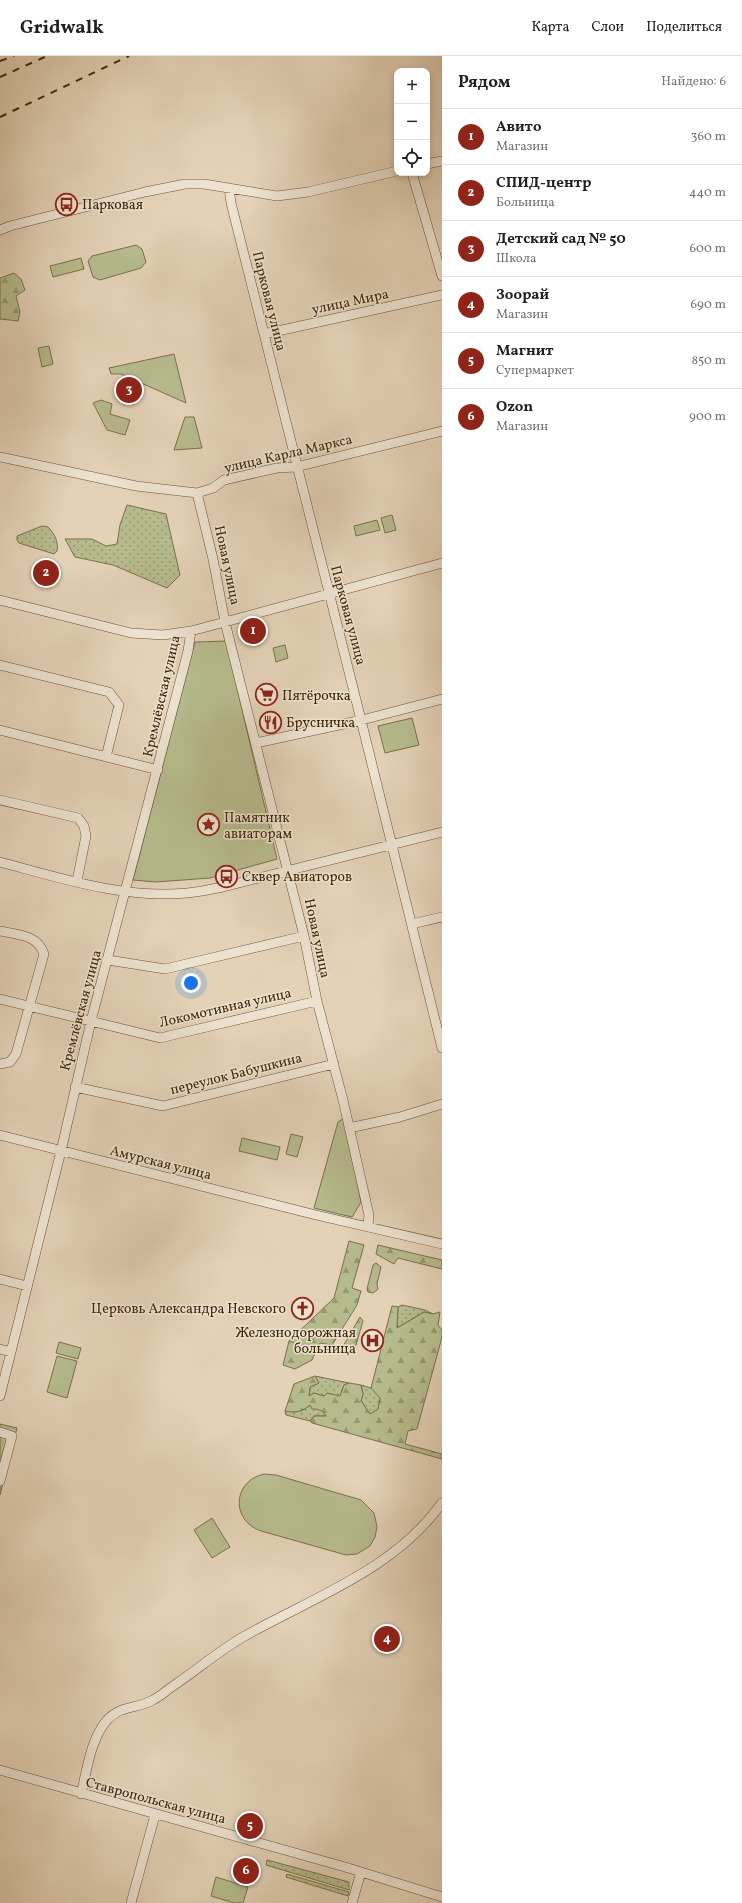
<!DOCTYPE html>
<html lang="ru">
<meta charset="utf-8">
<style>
body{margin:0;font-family:Vollkorn,serif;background:#f2f2f2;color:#202124}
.controls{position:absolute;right:12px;top:12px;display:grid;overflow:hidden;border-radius:8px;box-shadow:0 2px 6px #0003}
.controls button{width:36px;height:36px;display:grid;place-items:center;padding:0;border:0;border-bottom:1px solid #e0e0e0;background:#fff;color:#202124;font:20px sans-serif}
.you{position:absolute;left:191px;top:927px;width:14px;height:14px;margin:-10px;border:3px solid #fff;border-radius:50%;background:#1a73e8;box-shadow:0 0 0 6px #1a73e833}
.badge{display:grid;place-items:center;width:26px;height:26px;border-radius:50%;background:#8f2418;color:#fff;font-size:13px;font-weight:700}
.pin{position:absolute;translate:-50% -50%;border:2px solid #fff;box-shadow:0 1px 4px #0006}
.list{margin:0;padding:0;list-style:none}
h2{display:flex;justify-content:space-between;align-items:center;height:52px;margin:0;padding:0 16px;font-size:17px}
h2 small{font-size:13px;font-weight:400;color:#757577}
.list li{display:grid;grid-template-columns:26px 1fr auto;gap:12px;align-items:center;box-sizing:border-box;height:56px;padding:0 16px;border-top:1px solid #e0e0e0}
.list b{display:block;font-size:15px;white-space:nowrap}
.list p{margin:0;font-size:13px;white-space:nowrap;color:#757577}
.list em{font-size:13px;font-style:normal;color:#757577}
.icon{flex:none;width:22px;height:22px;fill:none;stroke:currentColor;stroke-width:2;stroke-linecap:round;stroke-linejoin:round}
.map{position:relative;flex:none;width:442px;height:1847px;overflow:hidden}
header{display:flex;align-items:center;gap:24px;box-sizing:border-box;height:56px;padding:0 20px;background:#fff;border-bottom:1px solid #e0e0e0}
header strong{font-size:19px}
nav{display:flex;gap:22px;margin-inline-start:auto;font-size:14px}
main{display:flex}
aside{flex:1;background:#fff}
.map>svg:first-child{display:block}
.grass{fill:url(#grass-dots);stroke:#7a7049}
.forest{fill:url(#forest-firs);stroke:#7a7049}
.green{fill:#b6bb8d;stroke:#7a7049}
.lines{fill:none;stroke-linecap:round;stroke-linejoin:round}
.minor-casing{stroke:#685132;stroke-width:10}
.minor{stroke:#ede2d0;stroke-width:9}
.rail{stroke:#3e2605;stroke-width:2;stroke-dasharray:7 7;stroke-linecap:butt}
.labels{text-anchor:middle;stroke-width:3;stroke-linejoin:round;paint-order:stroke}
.poi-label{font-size:14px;fill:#3e2605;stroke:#ede2d0;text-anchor:start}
.street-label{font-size:14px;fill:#3e2605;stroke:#ede2d0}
</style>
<header>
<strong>Gridwalk</strong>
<nav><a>Карта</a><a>Слои</a><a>Поделиться</a></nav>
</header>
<main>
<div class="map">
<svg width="442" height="1847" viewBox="0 0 442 1847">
<defs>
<pattern id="grass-dots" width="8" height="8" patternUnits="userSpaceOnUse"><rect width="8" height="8" fill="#b6bb8d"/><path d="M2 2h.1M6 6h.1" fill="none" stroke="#959871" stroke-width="1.8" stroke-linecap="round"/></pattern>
<pattern id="forest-firs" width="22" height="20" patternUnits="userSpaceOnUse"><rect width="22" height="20" fill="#b6bb8d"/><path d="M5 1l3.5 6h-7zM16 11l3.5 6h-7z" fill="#959871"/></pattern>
</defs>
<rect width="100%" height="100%" fill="#e4d2b7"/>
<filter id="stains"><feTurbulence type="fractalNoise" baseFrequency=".005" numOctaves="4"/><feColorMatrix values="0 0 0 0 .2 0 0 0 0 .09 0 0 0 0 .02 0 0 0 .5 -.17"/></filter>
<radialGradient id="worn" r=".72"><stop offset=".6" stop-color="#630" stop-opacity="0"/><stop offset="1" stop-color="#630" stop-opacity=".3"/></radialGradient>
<path class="grass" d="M127,449L166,458L180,519L167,532L113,509L75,501L65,483H92L106,490L117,488L120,469Z
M42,470L48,471C54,477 59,486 57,495L54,498L19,487L17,484V480Z
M402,1249L425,1254L433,1258L424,1256L397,1272L398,1251Z
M315,1320L349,1327L344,1329L340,1341L327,1337L324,1340L314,1337L309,1340L310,1331L319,1327Z
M361,1329L371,1332L381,1342L379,1353L370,1358L361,1345L363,1338Z
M310,1349L324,1356L326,1360H314L310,1365L286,1359L285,1355C295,1357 302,1356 310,1349Z
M267,1804L349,1826V1834L266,1809Z
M287,1818L349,1836L348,1840L286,1821Z"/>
<path class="forest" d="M14,217L21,223L25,234L16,240L20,256L18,265L0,263V222Z
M349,1185L364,1189L352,1232L361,1235L357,1249L332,1289L320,1287L312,1304L295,1313L283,1309L289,1285L334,1242Z
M378,1189L442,1204V1213L398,1202L394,1208L376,1198Z
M376,1207L381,1211L377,1228L378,1233L373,1237L368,1236L367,1233L373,1209Z
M392,1250L398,1251L397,1272L424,1256L433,1258L440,1256L438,1269L442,1274V1281L417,1373L408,1375L405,1388L442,1398V1403L312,1367L310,1365L314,1360H326C323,1354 318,1353 312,1353L310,1349C302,1356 295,1357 285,1355L294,1328L315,1320L319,1327L310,1331L309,1340L314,1337L324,1340L327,1337L340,1340L344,1329L349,1327L361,1329L363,1338L361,1345L370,1358L378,1353L380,1342L371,1332Z
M360,1261L363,1265L356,1289L349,1293L342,1292Z"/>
<path class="green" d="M136,189L142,193L146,206L141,212L100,224L93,221L88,205L92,200Z
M81,202L84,213L53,221L50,210Z
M49,290L53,308L42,311L38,292Z
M174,298L186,347L121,318H111L109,312Z
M101,344L112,348L110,358L130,364L125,379L107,374L93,347Z
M185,361H194L202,392L174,394Z
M392,459L396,474L385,477L381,462Z
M377,464L380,474L356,480L354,470Z
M226,585L277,803L210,822L156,826L133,824L195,586Z
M285,589L288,602L276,606L273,592Z
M412,662L419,689L385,697L378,670Z
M344,1062L361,1146L352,1161L314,1152L338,1066Z
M291,1078L303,1081L297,1101L286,1098Z
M242,1082L280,1091L277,1104L239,1095Z
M59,1286L81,1292L78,1303L56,1297Z
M57,1300L77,1305L67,1342L47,1336Z
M0,1368L17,1372L0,1439Z
M264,1418L276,1419L361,1444L374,1457L377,1471L375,1481L370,1490L357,1498L346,1499L261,1475C230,1464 233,1425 264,1418Z
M212,1462L230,1491L212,1502L194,1474Z
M216,1821L248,1831L243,1847H234L211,1840Z"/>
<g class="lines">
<defs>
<path id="minor" d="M427,108L442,105
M412,117L442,220
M229,132L231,147C301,428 374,710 442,992
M0,174L10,170L145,136L185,128H204L277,140L308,136L397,115
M264,278L442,239
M0,401L136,430L197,437L213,432L224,424L277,412L296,411L442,375
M197,437L213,503L225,566L304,880L317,945L343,1044L369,1159L368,1170
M0,544L131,577L163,579L191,575L225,566L442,507
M0,609L109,636L119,649L106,701
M0,674L158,714
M256,687L362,664L442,643
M0,744L78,762L84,770L86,780L77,825
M0,806C60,822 124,843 187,837C199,836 211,833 223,831L442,776
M412,868L442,861
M0,875C18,879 37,878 44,898L16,998L10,1006L0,1008
M108,904L165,913L304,880
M0,943L160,982L317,945
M75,1031L163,1050L334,1008
M349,1072L400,1061L442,1048
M0,1079L316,1159L442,1188
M0,1223L27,1230
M0,1293L11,1296
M0,1340L61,1095L91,965L188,595L191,575
M0,1376L12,1380L0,1425
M0,1714L345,1811L442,1841
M81,1738C87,1715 90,1684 107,1664C121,1649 137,1653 153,1644C161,1640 168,1633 176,1628C198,1613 219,1595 243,1581C313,1541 393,1515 442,1447
M131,1847L155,1759
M352,1847L361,1816"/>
</defs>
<use href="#minor" class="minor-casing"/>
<use href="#minor" class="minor"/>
<path class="rail" d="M0,5L14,0
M0,21L47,0
M0,61L129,0"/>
</g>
<defs>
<symbol id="bus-ring" viewBox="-11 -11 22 22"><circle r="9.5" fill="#ede2d0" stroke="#8f2418" stroke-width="1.5"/><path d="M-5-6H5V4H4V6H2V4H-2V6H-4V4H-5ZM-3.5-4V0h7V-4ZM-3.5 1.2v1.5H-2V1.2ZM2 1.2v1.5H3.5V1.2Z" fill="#8f2418"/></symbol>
<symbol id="supermarket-ring" viewBox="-11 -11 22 22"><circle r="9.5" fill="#ede2d0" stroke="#8f2418" stroke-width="1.5"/><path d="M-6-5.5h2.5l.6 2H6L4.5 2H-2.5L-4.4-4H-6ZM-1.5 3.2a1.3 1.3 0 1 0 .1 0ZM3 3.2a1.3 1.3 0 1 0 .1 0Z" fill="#8f2418"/></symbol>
<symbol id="restaurant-ring" viewBox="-11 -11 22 22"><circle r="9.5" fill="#ede2d0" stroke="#8f2418" stroke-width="1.5"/><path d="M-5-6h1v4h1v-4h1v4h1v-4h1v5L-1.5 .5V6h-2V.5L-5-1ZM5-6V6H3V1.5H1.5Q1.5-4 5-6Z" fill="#8f2418"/></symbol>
<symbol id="sight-ring" viewBox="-11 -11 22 22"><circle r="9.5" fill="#ede2d0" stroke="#8f2418" stroke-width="1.5"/><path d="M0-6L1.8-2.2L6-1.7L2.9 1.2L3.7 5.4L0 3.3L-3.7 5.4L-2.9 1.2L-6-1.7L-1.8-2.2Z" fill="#8f2418"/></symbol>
<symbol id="church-ring" viewBox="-11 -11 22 22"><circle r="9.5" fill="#ede2d0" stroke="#8f2418" stroke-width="1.5"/><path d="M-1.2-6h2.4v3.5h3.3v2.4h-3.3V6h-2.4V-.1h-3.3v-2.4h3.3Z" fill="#8f2418"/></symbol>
<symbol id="hospital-ring" viewBox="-11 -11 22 22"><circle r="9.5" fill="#ede2d0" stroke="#8f2418" stroke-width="1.5"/><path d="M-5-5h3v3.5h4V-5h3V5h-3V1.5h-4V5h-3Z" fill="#8f2418"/></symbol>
</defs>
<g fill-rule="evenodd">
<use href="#bus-ring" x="54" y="136" width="25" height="25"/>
<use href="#supermarket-ring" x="254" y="626" width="25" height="25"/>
<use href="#restaurant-ring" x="258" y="654" width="25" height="25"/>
<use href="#sight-ring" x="196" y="756" width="25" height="25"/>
<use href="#bus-ring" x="214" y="808" width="25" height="25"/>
<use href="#church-ring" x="290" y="1240" width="25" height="25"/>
<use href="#hospital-ring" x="360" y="1272" width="25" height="25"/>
</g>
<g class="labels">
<g class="poi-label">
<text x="82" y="153">Парковая</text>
<text x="282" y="644">Пятёрочка</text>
<text x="286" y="671">Брусничка</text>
<text x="224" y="766">Памятник<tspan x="224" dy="16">авиаторам</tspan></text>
<text x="242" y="825">Сквер Авиаторов</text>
<text x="286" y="1257" text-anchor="end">Церковь Александра Невского</text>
<text x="356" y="1281" text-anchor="end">Железнодорожная<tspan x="356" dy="16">больница</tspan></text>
</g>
<g class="street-label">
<text transform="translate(270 245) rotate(76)" y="5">Парковая улица</text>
<text transform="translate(350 245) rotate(-12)" y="5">улица Мира</text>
<text transform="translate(288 397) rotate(-13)" y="5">улица Карла Маркса</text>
<text transform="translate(228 509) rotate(78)" y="5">Новая улица</text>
<text transform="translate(349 559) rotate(75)" y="5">Парковая улица</text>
<text transform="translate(161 640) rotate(-77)" y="5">Кремлёвская улица</text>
<text transform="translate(318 882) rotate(78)" y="5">Новая улица</text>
<text transform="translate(225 951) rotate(-13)" y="5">Локомотивная улица</text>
<text transform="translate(80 954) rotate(-75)" y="5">Кремлёвская улица</text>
<text transform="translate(236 1017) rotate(-14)" y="5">переулок Бабушкина</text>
<text transform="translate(161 1106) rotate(14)" y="5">Амурская улица</text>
<text transform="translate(156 1744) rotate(15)" y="5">Ставропольская улица</text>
</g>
</g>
<rect width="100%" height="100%" filter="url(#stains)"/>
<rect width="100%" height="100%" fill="url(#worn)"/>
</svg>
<div class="controls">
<button>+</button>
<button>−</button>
<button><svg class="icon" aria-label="locate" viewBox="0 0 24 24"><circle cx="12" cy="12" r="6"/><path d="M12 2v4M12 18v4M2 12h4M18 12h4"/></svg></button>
</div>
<div class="you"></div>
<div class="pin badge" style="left:253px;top:575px">1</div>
<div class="pin badge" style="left:46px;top:517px">2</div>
<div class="pin badge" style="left:129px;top:334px">3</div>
<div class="pin badge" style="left:387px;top:1583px">4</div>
<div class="pin badge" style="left:250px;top:1770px">5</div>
<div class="pin badge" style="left:246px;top:1815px">6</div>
</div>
<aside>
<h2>Рядом<small>Найдено: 6</small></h2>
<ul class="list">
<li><span class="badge">1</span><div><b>Авито</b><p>Магазин</p></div><em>360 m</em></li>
<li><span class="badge">2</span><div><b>СПИД-центр</b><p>Больница</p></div><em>440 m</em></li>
<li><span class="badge">3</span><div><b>Детский сад № 50</b><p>Школа</p></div><em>600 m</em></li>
<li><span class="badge">4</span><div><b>Зоорай</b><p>Магазин</p></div><em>690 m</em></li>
<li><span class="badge">5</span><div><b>Магнит</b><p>Супермаркет</p></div><em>850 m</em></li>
<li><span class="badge">6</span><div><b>Ozon</b><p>Магазин</p></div><em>900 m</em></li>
</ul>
</aside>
</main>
